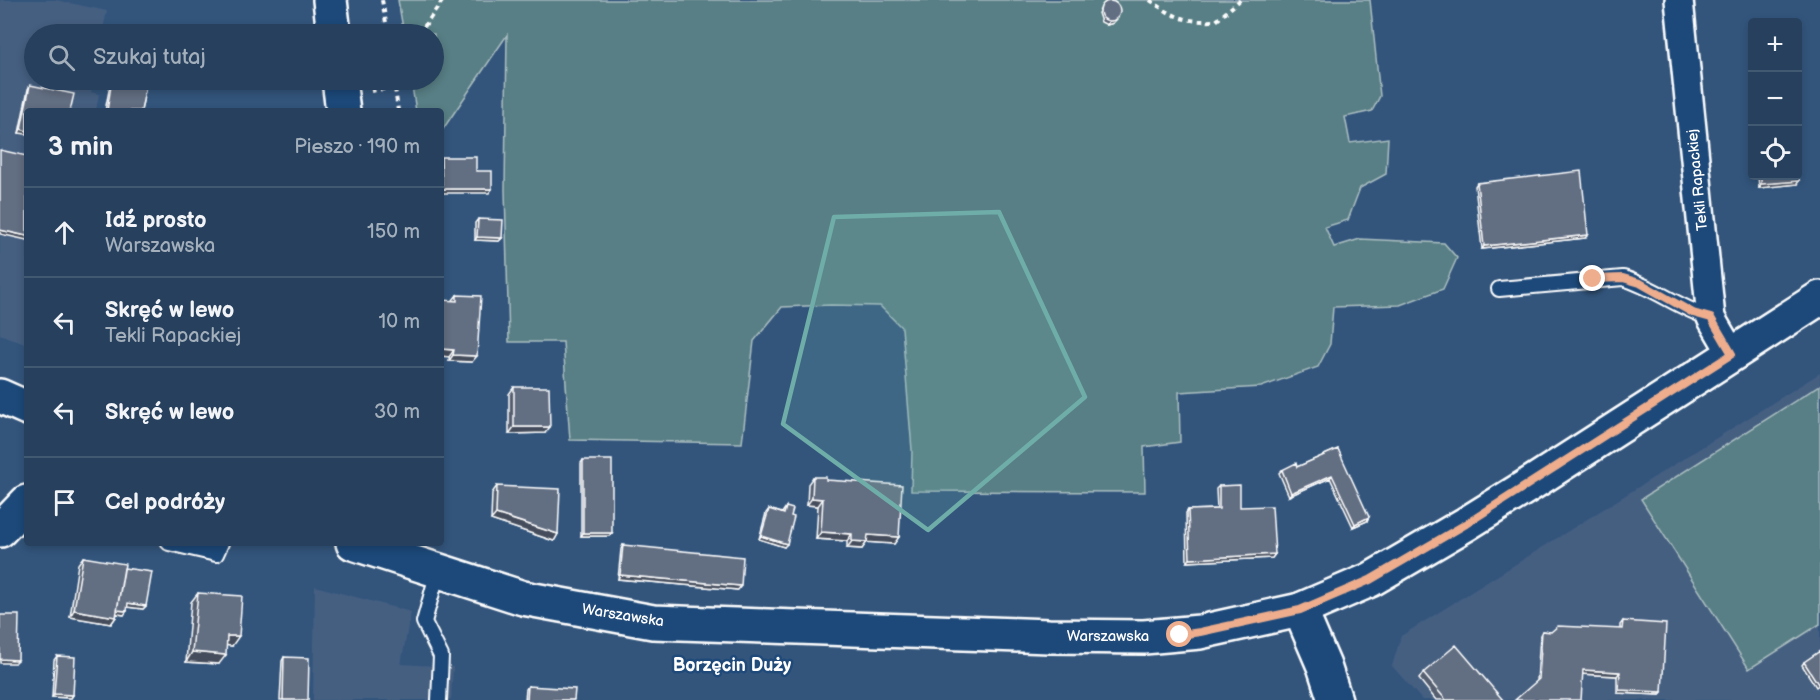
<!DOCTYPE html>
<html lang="pl">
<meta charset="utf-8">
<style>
body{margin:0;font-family:"Balsamiq Sans",sans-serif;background:#2e4763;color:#f1f3f6}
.controls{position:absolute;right:18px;top:18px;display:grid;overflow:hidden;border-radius:6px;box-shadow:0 3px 9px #0003}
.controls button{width:54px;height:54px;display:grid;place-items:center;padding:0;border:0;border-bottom:2px solid #425972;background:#26405d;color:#f1f3f6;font:30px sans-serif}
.stop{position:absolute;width:18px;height:18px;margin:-14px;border:4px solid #eead8d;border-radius:50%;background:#fff}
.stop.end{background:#eead8d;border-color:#fff;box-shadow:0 2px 6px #0008}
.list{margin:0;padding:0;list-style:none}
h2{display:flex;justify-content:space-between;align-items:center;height:78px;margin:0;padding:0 24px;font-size:26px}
h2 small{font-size:20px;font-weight:400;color:#a4afbc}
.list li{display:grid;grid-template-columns:39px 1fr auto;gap:18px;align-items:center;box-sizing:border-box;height:90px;padding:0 24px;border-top:2px solid #425972}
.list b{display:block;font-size:22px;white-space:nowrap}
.list p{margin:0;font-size:20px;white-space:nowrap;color:#a4afbc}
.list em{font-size:20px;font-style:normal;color:#a4afbc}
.icon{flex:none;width:33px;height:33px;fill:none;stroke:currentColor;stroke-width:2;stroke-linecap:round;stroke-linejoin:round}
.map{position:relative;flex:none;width:1820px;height:700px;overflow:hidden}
.search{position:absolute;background:#26405d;box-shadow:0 3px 9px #0003;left:24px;top:24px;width:420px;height:66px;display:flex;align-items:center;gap:15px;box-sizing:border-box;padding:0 21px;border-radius:33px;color:#a4afbc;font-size:22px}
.panel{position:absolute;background:#26405d;box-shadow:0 3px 9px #0003;left:24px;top:108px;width:420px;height:438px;border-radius:6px}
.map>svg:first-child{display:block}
.built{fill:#455f81}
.green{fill:#587f85;stroke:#acbfc2;stroke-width:1.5}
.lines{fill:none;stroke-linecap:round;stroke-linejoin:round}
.service-casing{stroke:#fff;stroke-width:18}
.minor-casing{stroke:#fff;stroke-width:32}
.tertiary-casing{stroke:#fff;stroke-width:38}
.secondary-casing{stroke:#fff;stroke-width:38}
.path{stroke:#fff;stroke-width:4;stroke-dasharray:4.5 4.5;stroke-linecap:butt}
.service{stroke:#1f4a7a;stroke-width:14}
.minor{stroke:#1f4a7a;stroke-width:27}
.tertiary{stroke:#1f4a7a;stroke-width:33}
.secondary{stroke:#1f4a7a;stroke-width:33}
.wall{fill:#545f70;stroke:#fff;stroke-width:1.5}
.shaded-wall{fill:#454d5b;stroke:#fff;stroke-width:1.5}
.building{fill:#626e82;stroke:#fff;stroke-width:1.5}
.route{stroke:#eead8d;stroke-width:8}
.marked{fill:#6fada8;fill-opacity:0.2;stroke:#6fada8;stroke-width:4.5;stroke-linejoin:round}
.labels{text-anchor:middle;stroke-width:5;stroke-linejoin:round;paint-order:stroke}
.street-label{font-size:15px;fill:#fff;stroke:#1f4a7a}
.quarter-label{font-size:18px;font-weight:bold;fill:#fff;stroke:#1f4a7a}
</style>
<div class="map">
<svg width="1820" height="700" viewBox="0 0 1820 700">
<rect width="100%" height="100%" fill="#33557c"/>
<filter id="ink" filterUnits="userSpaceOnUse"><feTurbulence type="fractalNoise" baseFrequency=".0167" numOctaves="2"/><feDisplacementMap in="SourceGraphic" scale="12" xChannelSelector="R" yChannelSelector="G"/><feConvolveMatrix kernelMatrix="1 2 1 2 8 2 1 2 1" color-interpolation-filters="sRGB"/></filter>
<g filter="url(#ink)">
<path class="built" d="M0,0H56L107,11L102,34H34V80H93L91,92L99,94L96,111H27V345L0,334Z
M1820,373V700H1422L1392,666L1401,636Z
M315,586L411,612L401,664L453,667L451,700H313Z"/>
<path class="green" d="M398,0H1370L1380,96L1372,111L1345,117L1350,143L1388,138L1386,174L1360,188L1348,220L1325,227L1334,247L1360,239L1444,243L1457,258L1443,289L1400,305L1333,307L1330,344L1318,367L1261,387L1179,392L1180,442L1144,447L1145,492L911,491L912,450L902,328L880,306L831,305L782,307L754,341L742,443L570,440L563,342H509L505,190L507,35L441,132V111H416L411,80H434V34H404Z
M1820,385V624L1749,669L1641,499Z"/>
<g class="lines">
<defs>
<path id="service" d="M1499,289L1623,278C1654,287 1680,309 1711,318
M169,543L216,554L221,543
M438,571L424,622L441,656L439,700"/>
<path id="minor" d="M1679,0L1711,318L1732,354"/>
<path id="tertiary" d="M330,0L334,34
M339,80L343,111
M0,530L27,502
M1300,610L1324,666L1335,700"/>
<path id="secondary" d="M0,396L27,408
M353,543L523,598L653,622L1049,636L1144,637L1200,632L1300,610L1370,580L1466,524L1532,483L1820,298"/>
</defs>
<use href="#service" class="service-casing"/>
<use href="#minor" class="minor-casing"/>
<use href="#tertiary" class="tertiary-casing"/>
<use href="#secondary" class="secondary-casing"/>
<path class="path" d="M382,0L388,34
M1150,0C1175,18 1185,22 1216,21L1240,0
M419,34L443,0
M394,80L398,111
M371,91L403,86"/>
<use href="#service" class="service"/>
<use href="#minor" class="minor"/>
<use href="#tertiary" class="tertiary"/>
<use href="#secondary" class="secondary"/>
</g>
<path class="wall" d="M1104,4L1113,23L1107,25L1101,22L1098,13Z
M111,80H147L141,111H105Z
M30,85L27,134L19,133L28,89Z
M1758,176H1797V184L1759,188Z
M1477,183L1585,238L1482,249L1475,186Z
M478,219L502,238L499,241L475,240V223Z
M457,295L472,362L449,361L453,300Z
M514,387L545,433L509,434V394Z
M1338,449L1367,521L1353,527L1330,478L1289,496L1279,473L1282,470L1297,467Z
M583,460L612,533L609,536H581V463Z
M813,477L826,480L899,537L894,544L867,542L862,549L847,548V541L816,539L818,506L807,505L808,484Z
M497,486L558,534L554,541L491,520L492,493Z
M1219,486L1240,507L1275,554L1272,558L1187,562L1186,513L1188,510L1217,509L1216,489Z
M786,507L784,547L759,539L766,513L769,509L782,513Z
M623,545L738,590L618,579L621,549Z
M83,557L124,568L146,606L143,609L127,607L124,615L117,614L116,617L111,624L70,617L78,564Z
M198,593L232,646L226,645L219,664L186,662L191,602Z
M1623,621L1660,695L1617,693V676L1582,674L1537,681L1540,635L1542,631L1551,632L1620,629V625Z
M57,656L73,695L71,698L52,697L54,660Z
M284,657L308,700H280L282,661Z
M1804,662L1820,684L1816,687L1802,665Z
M1423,673L1503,700H1436L1419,679Z
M528,686L574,700H525L526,689Z"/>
<path class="shaded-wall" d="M1116,20L1113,23L1107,25L1109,21Z
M21,129L27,131V134L19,133Z
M1799,181L1797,184L1759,188L1761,184Z
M442,189H492L489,193H441Z
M0,230L27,236V240L0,234Z
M1588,235L1585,238L1482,249L1484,246Z
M477,237L502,238L499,241L475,240Z
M441,349L454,350L449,357L441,356Z
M453,355L477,356L472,362L449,361Z
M514,427H550L545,433L509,434Z
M1332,475L1330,478L1289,496L1291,493Z
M812,498L823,499L818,506L807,505Z
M496,514L558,534L554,541L491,520Z
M1369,517L1367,521L1353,527L1355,524Z
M821,532L852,534L847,541L816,539Z
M583,533H612L609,536H581Z
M868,535L899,537L894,544L863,542Z
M761,536L787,544L784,547L759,539Z
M852,541L867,542L862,549L847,548Z
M1275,554L1272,558L1187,562L1190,559Z
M620,575L741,586L738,590L618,579Z
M128,603L146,606L143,609L126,607Z
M74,610L116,617L111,624L70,617Z
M115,610L127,611L124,615L113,613Z
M227,636H239L232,646L220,645Z
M192,652L226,655L219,664L186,662Z
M0,659L18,660L15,663H0Z
M1583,670L1620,672L1617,676L1580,674Z
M1619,690L1662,692L1660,695L1617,693Z
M54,694L73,695L71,698L52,697Z"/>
<path class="building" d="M1100 11a10 10 0 1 1 20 0a10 10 0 1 1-20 0Z
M112,80H147L141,111H107Z
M30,85L74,94L70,111H27V131L21,129Z
M0,150L27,156V236L0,230Z
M441,157H476V171H492V189H442Z
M1797,157L1799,181L1761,184V176H1797Z
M1581,171L1588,235L1484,246L1477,183Z
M478,219L503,220L502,238L477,237Z
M457,295L481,296L477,356L453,355L454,350L441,349V300L457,301Z
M514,387H549L550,427H514Z
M1338,449L1369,517L1355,524L1332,475L1291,493L1282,470L1296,463L1297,467Z
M583,460H612V533H583Z
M813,477H826V480L902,485L899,537L868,535L867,542L852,541V534L821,532L823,499L812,498Z
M1240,485V507L1272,506L1275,554L1190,559L1188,510L1219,509V486Z
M497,486L560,489L558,534L496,514Z
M786,507L793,509L791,516L794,517L787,544L761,536L769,509L784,514Z
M623,545L743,557L741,586L620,575Z
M83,557L125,564L116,617L74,610Z
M124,568L152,572L146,606L128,603L127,611L117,610Z
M198,593L242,596L239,636H227L226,655L192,652Z
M0,615H19L18,660L0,659Z
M1623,621L1666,624L1662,692L1619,690L1620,672L1583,670L1581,700H1515L1539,679L1542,631L1551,632L1558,626L1622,629Z
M1456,645L1503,700H1446L1423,673Z
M1820,651V683L1818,684L1804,662Z
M57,656L75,657L73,695L54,694Z
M284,657L309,658L308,700H283Z
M528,686L575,689L574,700H527Z"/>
</g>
<g class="lines" filter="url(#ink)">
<path class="route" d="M1180,635L1200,632L1300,610L1370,580L1466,524L1732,354L1711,318L1693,313L1640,283L1623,278L1593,279"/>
</g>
<path class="marked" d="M999,212L1085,397L928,530L783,424L834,217Z"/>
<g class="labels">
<g class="street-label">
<text transform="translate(1697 180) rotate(-96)" y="5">Tekli Rapackiej</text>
<text transform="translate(623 615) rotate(9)" y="5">Warszawska</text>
<text x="1108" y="641">Warszawska</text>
</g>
<g class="quarter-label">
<text x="732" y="671">Borzęcin Duży</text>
</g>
</g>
</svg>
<div class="controls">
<button>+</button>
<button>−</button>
<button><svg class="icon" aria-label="locate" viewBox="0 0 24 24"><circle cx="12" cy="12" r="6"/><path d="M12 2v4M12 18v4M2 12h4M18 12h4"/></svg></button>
</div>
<div class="stop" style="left:1180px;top:635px"></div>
<div class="stop end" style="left:1593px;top:279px"></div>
<div class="search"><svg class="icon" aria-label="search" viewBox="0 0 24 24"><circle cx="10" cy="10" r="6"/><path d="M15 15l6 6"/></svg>Szukaj tutaj</div>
<section class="panel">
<h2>3 min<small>Pieszo · 190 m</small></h2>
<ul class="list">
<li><svg class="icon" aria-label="ahead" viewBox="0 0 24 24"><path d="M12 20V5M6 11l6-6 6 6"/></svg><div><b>Idź prosto</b><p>Warszawska</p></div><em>150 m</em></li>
<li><svg class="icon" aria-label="left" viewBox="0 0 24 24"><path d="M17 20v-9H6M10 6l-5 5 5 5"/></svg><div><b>Skręć w lewo</b><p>Tekli Rapackiej</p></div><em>10 m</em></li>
<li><svg class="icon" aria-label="left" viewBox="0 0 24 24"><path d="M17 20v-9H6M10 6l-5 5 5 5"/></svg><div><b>Skręć w lewo</b></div><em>30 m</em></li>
<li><svg class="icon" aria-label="arrive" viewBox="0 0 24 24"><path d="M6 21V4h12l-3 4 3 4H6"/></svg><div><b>Cel podróży</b></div></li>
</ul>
</section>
</div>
